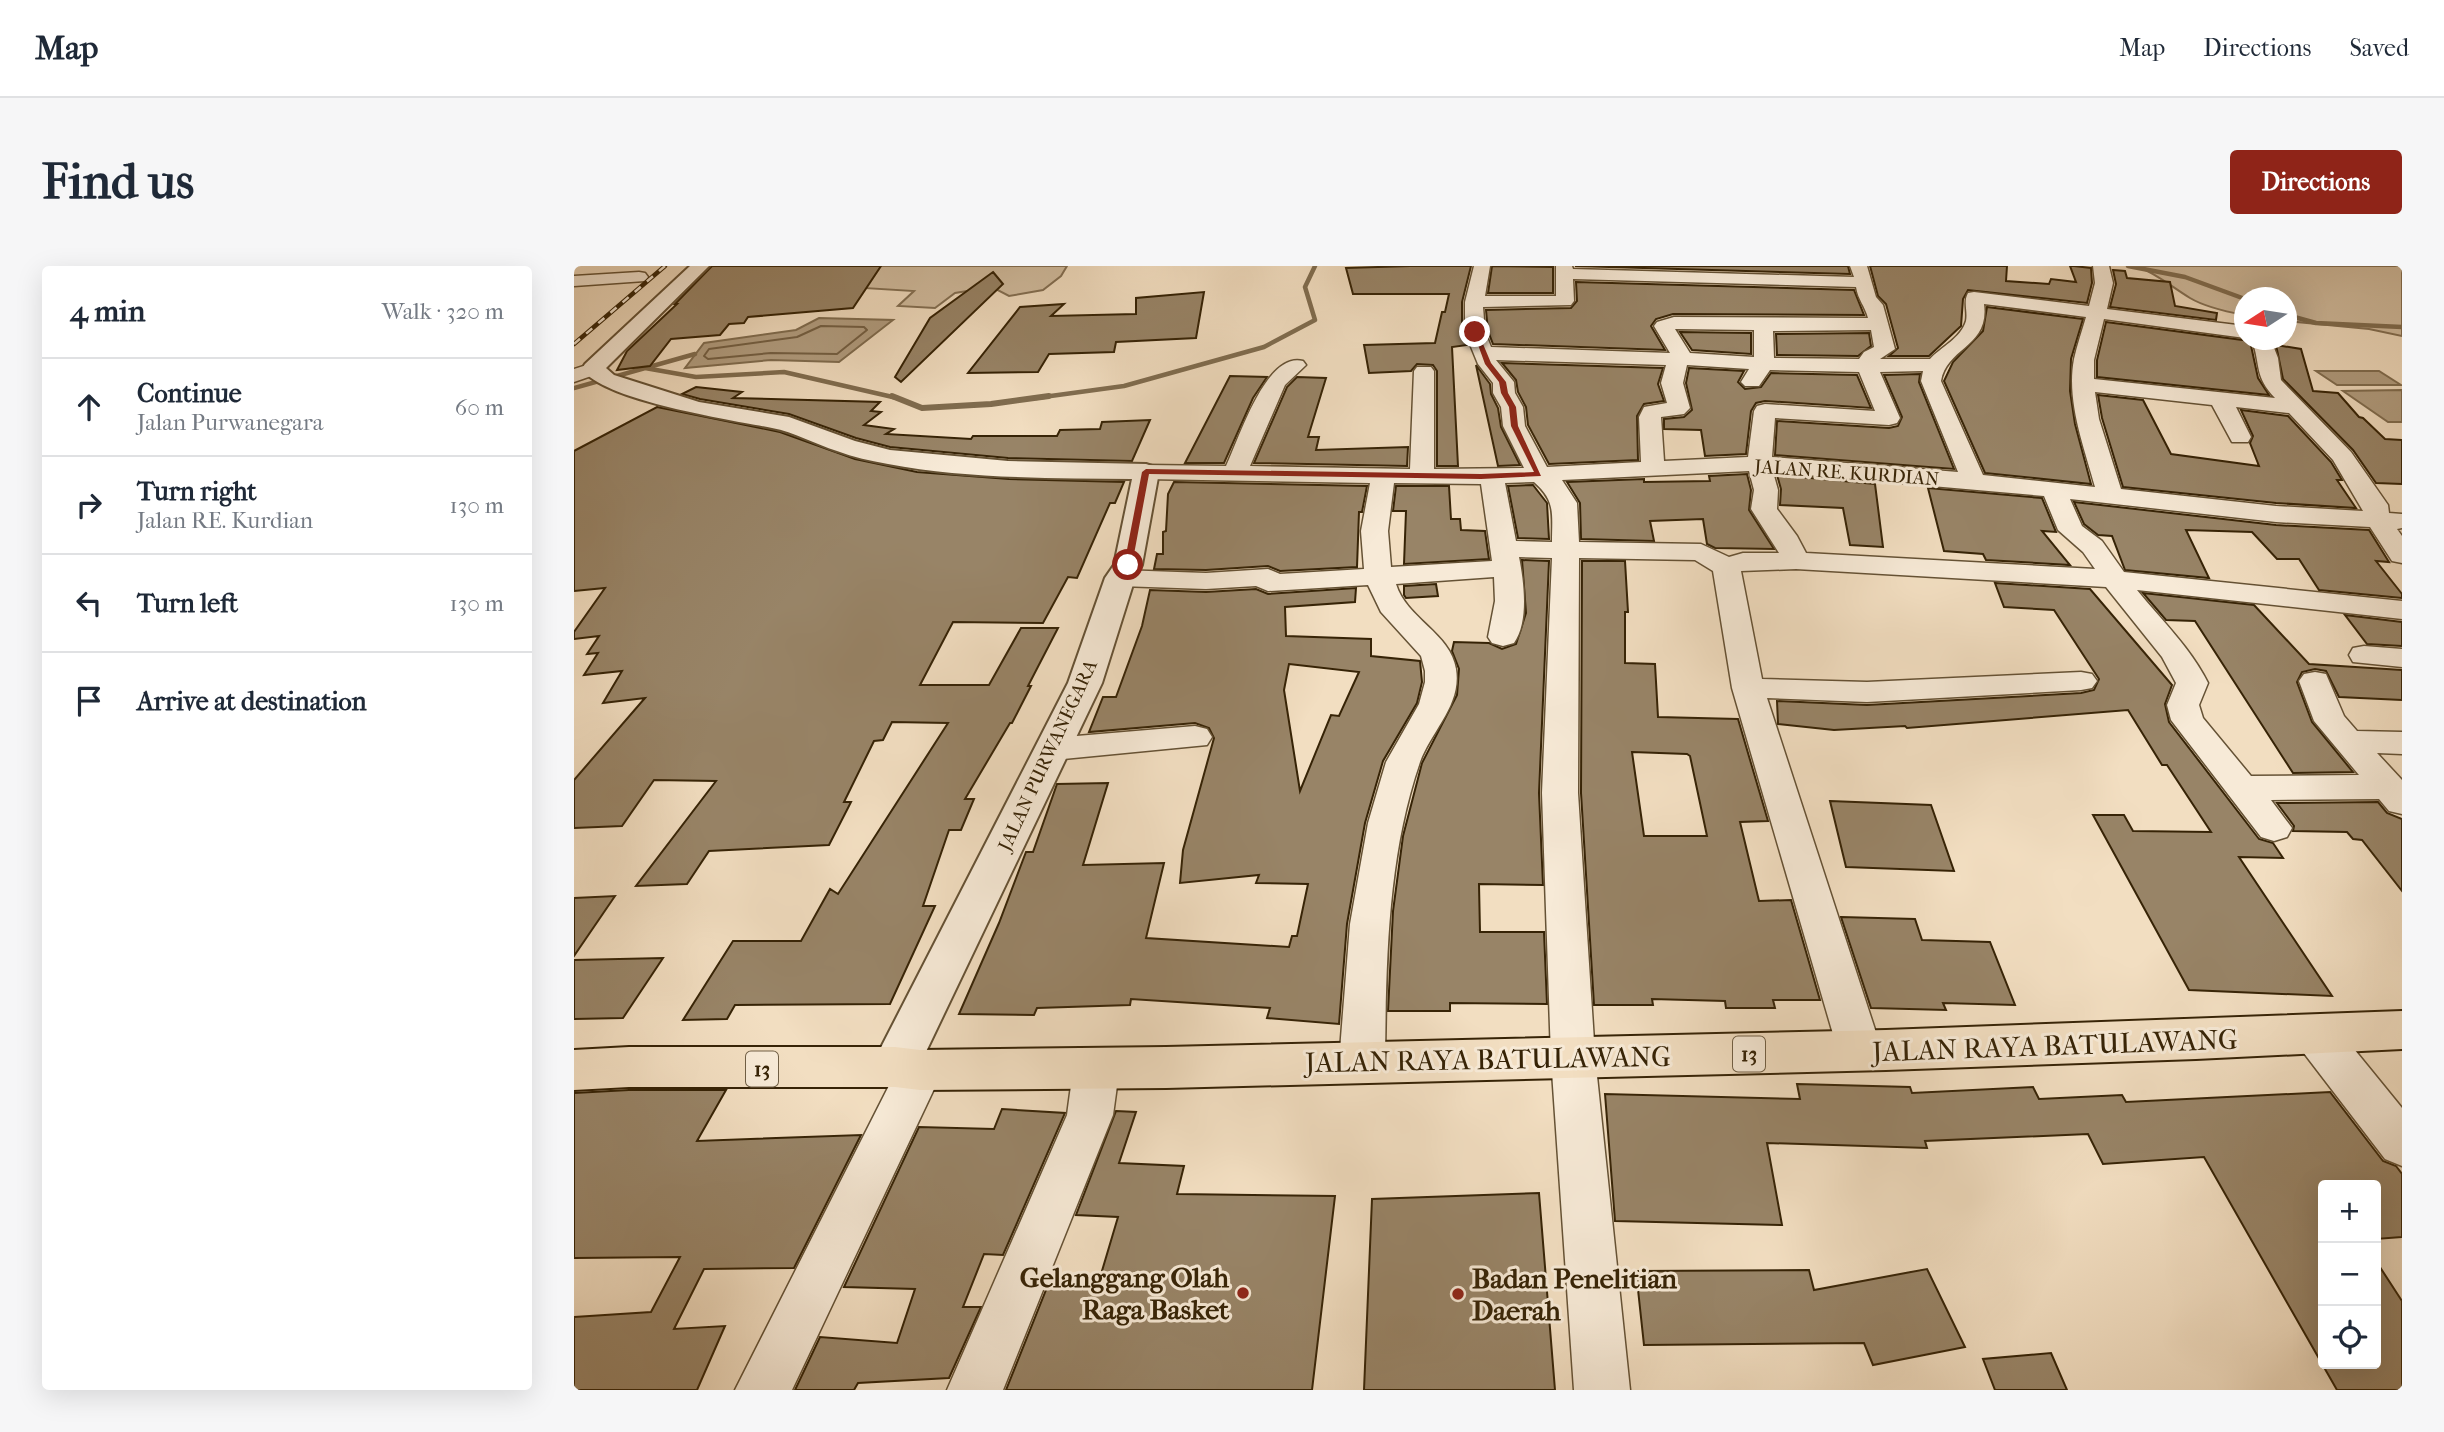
<!DOCTYPE html>
<meta charset="utf-8">
<style>
body{margin:0;font-family:"IM FELL French Canon",serif;background:#f6f6f7;color:#1f2937}
.controls{position:absolute;right:21px;bottom:21px;display:grid;overflow:hidden;border-radius:7px;box-shadow:0 7px 28px #0002}
.controls button{width:63px;height:63px;display:grid;place-items:center;padding:0;border:0;border-bottom:2px solid #e0e1e3;background:#fff;color:#1f2937;font:35px sans-serif}
.compass{position:absolute;left:1660px;top:21px;width:63px;height:63px;border-radius:50%;background:#fff;box-shadow:0 7px 28px #0002;rotate:258deg}
.stop{position:absolute;width:21px;height:21px;margin:-16px;border:5px solid #8f2418;border-radius:50%;background:#fff}
.stop.end{background:#8f2418;border-color:#fff;box-shadow:0 2px 7px #0008}
.list{margin:0;padding:0;list-style:none}
h2{display:flex;justify-content:space-between;align-items:center;height:91px;margin:0;padding:0 28px;font-size:30px}
h2 small{font-size:23px;font-weight:400;color:#747a83}
.list li{display:grid;grid-template-columns:46px 1fr auto;gap:21px;align-items:center;box-sizing:border-box;height:98px;padding:0 28px;border-top:2px solid #e0e1e3}
.list b{display:block;font-size:26px;white-space:nowrap}
.list p{margin:0;font-size:23px;white-space:nowrap;color:#747a83}
.list em{font-size:23px;font-style:normal;color:#747a83}
.icon{flex:none;width:38px;height:38px;fill:none;stroke:currentColor;stroke-width:2;stroke-linecap:round;stroke-linejoin:round}
.map{position:relative;flex:none;width:1828px;height:1124px;overflow:hidden;border-radius:7px}
header{display:flex;align-items:center;gap:42px;box-sizing:border-box;height:98px;padding:0 35px;background:#fff;border-bottom:2px solid #e0e1e3}
header strong{font-size:33px}
nav{display:flex;gap:38px;margin-inline-start:auto;font-size:24px}
.intro{display:flex;align-items:center;justify-content:space-between;box-sizing:border-box;height:168px;padding:0 42px}
h1{margin:0;font-size:49px}
.button{padding:18px 32px;border-radius:7px;background:#8f2418;color:#fff;font-size:24px;font-weight:700}
main{display:flex;gap:42px;padding:0 42px}
aside{flex:1;background:#fff;border-radius:7px;box-shadow:0 7px 28px #0002}
.map>svg:first-child{display:block}
.green{fill:#d2bea1;stroke:#847054;stroke-width:2}
.water{fill:#b29e81;stroke:#806d50;stroke-width:2}
.lines{fill:none;stroke-linecap:round;stroke-linejoin:round}
.shore{stroke:#746044;stroke-width:2}
.stream-far1{stroke:#806d50;stroke-width:4.5}
.stream{stroke:#806d50;stroke-width:6}
.building{fill:#988467;stroke:#362306;stroke-width:2;fill-rule:evenodd}
.minor-casing{stroke:#655235;stroke-width:3}
.tertiary-casing{stroke:#655235;stroke-width:4}
.trunk-casing{stroke:#362306;stroke-width:4}
.minor{fill:#f7ead7;fill-rule:evenodd}
.tertiary{fill:#f7ead7;fill-rule:evenodd}
.trunk{fill:#f2dec1;fill-rule:evenodd}
.rail-casing{stroke:#362306;stroke-width:4.5}
.rail{stroke:#f7ead7;stroke-width:2.5;stroke-dasharray:8;stroke-linecap:butt}
.route{fill:#8f2418}
.poi-dot{fill:#8f2418;stroke:#f7ead7;stroke-width:2.5}
.labels{text-anchor:middle;stroke-width:6;stroke-linejoin:round;paint-order:stroke}
.far-street-label{font-size:19px;fill:#362306;stroke:#f7ead7}
.shield{fill:#f7ead7;stroke:#705f45;stroke-width:2}
.shield-label{font-size:21px;font-weight:bold;fill:#362306}
.near-street-label{font-size:28px;fill:#362306;stroke:#f7ead7}
.near-poi-label{font-size:28px;font-weight:bold;fill:#362306;stroke:#f7ead7;text-anchor:end}
</style>
<header>
<strong>Map</strong>
<nav><a>Map</a><a>Directions</a><a>Saved</a></nav>
</header>
<div class="intro"><h1>Find us</h1><a class="button">Directions</a></div>
<main>
<aside>
<h2>4 min<small>Walk · 320 m</small></h2>
<ul class="list">
<li><svg class="icon" aria-label="ahead" viewBox="0 0 24 24"><path d="M12 20V5M6 11l6-6 6 6"/></svg><div><b>Continue</b><p>Jalan Purwanegara</p></div><em>60 m</em></li>
<li><svg class="icon" aria-label="right" viewBox="0 0 24 24"><path d="M7 20v-9h11M14 6l5 5-5 5"/></svg><div><b>Turn right</b><p>Jalan RE. Kurdian</p></div><em>130 m</em></li>
<li><svg class="icon" aria-label="left" viewBox="0 0 24 24"><path d="M17 20v-9H6M10 6l-5 5 5 5"/></svg><div><b>Turn left</b></div><em>130 m</em></li>
<li><svg class="icon" aria-label="arrive" viewBox="0 0 24 24"><path d="M6 21V4h12l-3 4 3 4H6"/></svg><div><b>Arrive at destination</b></div></li>
</ul>
</aside>
<div class="map">
<svg width="1828" height="1124" viewBox="0 0 1828 1124">
<rect width="100%" height="100%" fill="#f2dec1"/>
<filter id="stains"><feTurbulence type="fractalNoise" baseFrequency=".00286" numOctaves="4"/><feColorMatrix values="0 0 0 0 .2 0 0 0 0 .09 0 0 0 0 .02 0 0 0 .5 -.17"/></filter>
<radialGradient id="worn" r=".72"><stop offset=".6" stop-color="#630" stop-opacity="0"/><stop offset="1" stop-color="#630" stop-opacity=".3"/></radialGradient>
<path class="green" d="M294,0H493L487,10L469,24L435,30L418,21L381,27L361,42L324,40L340,25L273,21Z
M1563,0H1828V70L1795,63L1713,55V32H1671L1670,49C1654,46 1631,41 1616,32C1598,21 1583,8 1563,0Z"/>
<path class="water" d="M245,52L319,54L265,96L197,94L111,102L130,77L222,64Z
M1742,105H1805L1827,119H1763Z
M1828,124V156H1814L1769,125Z"/>
<g class="lines">
<path class="shore" d="M247,60L290,61L293,64L263,88L197,87L134,93L130,90L135,83L223,71Z"/>
<path class="stream-far1" d="M1554,0L1611,11L1671,33
M1713,49L1742,57L1828,61
M71,102L122,111L210,106L323,132
M0,122L121,88
M462,132L550,120L690,81L741,54L731,21L741,0"/>
<path class="stream" d="M318,130L348,142L417,138L475,130"/>
</g>
<path class="building" d="M138,0H307L279,42L174,51L170,57L155,58L146,69L97,73L76,100L43,104L53,85L103,38H101Z
M836,0H897L888,36V66L893,79L878,81L884,200H863V105L859,99L843,98L837,105L795,107L790,79L861,77L868,46H871L875,28H779L772,2Z
M918,0L979,1V27H914Z
M1001,0H1274L1276,8Z
M1296,0H1433L1432,15L1475,18L1477,13L1502,16L1496,0H1500L1517,2L1518,17L1513,37L1394,24L1389,33L1387,60L1355,90H1315L1324,82L1312,38L1304,30Z
M1539,4L1551,5L1553,12L1596,16L1601,40L1643,47L1642,54L1536,41L1542,18Z
M419,6L429,18L327,116L321,111L356,52Z
M1002,16L1280,24L1290,49L1099,48L1082,53L1077,60L1091,84L919,78L914,65L912,44L997,42L1003,35Z
M630,26L622,72L542,76L540,86L475,88L464,106L394,107L446,41L490,38L477,50L562,48V32Z
M1413,41L1509,53L1497,93L1496,125L1501,158L1517,218L1411,207L1370,115L1379,96L1409,65Z
M1532,56L1676,75L1684,112L1695,129L1523,111V94Z
M1106,66L1177,67V88L1118,84Z
M1295,67L1297,80L1284,90L1203,89L1202,68Z
M1702,79L1727,83L1739,125L1764,127L1785,151L1789,152L1811,173L1828,174V218L1802,217L1779,184L1709,113Z
M928,97L1089,102L1084,118L1090,135L1070,138L1063,150L1064,194L975,198L954,159L952,141L944,126L942,114Z
M902,99L916,118L917,128L924,142L927,161L946,199L924,200Z
M1115,102L1170,105L1164,116L1171,123L1187,121L1197,107L1283,109L1297,142L1191,135L1182,137L1177,145L1172,188L1131,190L1127,164L1090,163V153L1110,151L1118,144L1112,117Z
M1346,108L1345,116L1380,203L1201,189L1203,155L1315,162L1324,160L1328,151L1310,109Z
M656,110L693,111L679,132L650,197H611Z
M723,111L752,112L734,171H745L742,184L834,181L833,200L680,197L713,121Z
M122,121L168,126L159,132L306,136L297,145L307,146L290,159L320,163L312,168L397,173L399,170H483L486,164L526,163L528,156L576,154L558,195L434,192L316,181L282,172L215,148L126,133L108,128Z
M1524,129L1569,134L1597,188L1685,200L1676,177L1679,170L1667,144L1714,150L1757,196L1768,214H1763L1782,242L1702,237L1549,221L1528,152Z
M83,141L206,166L281,193L343,206L435,213L550,216L541,237H536L503,312L494,311L469,357L379,356L346,419H415L447,362H484L454,420H457L438,457H436L391,533H400L387,564H375L349,640H361L316,738L161,739L153,753L109,754L159,675H227L256,623L264,628L374,457L318,456L309,474L300,475L270,536H277L255,579L135,585L113,618L62,620L142,515L80,514L48,560L0,562V514L71,432L29,437L48,405L10,409L24,387L13,388L25,370L0,373V366L31,322L0,325V185Z
M1173,208L1177,224L1175,244L1200,283L1141,282L1133,278L1129,253L1076,255L1080,275L1007,273L1006,237L993,216L1070,213V216L1136,215L1135,210Z
M1203,209L1301,218L1309,281L1276,279L1269,242L1206,239L1207,223Z
M600,216L793,220L788,246H785L783,301L706,305L694,300L632,304L580,303L583,288H589V266L592,265L594,228Z
M959,219L973,237L975,273L944,272L934,220Z
M822,220H875L877,253H886L887,264L911,265L915,293L830,298L832,245H819Z
M1354,222L1468,232L1482,266L1468,265L1496,299L1412,294L1409,288L1370,285Z
M1500,236L1702,259L1795,264L1815,296L1802,295L1828,328V332L1745,324L1725,293H1703L1678,266L1612,264L1635,312L1551,304L1538,270L1524,269L1510,258Z
M948,294L975,295L965,527L969,619L905,618L906,666H970L973,738L876,737V745H814L819,645L829,570L848,497L883,429L885,403L878,385L880,376L915,377L928,383L942,378L952,347Z
M1008,295H1051L1054,346H1051V397L1081,398L1084,451L1164,453L1194,555L1166,556L1185,635L1217,634L1246,734H1199L1201,742H1152L1151,735L1078,733L1079,739H1020L1007,527ZM1058,486L1113,488L1116,490L1133,570H1070Z
M1421,317L1516,323L1598,419L1591,438L1595,456L1685,573L1699,577L1709,592L1665,591L1758,730L1615,724L1519,549H1550L1559,565L1637,566L1593,499H1588L1554,444L1333,462L1331,460L1260,464L1204,458L1203,435L1293,439L1507,427L1520,424L1525,413L1480,344L1430,341Z
M862,318L864,330L832,332L830,329V320Z
M782,322L781,336L711,341L712,370L797,373V390L846,395L848,416L843,437L809,495L791,557L773,658L765,758L693,752L696,742L557,733L556,739L463,742L460,749L385,748L425,657L452,586H459L483,518L534,517L509,599L590,597L572,672L715,681L718,670H723L734,618L682,617L685,609L606,617L609,584L640,472L635,462L621,457L515,466L529,431H542L568,360L576,324L632,326L682,323L694,328ZM715,398L785,406L765,450L757,449L726,525L710,424Z
M1569,327L1680,339L1735,398L1828,404V434L1765,431L1752,405L1741,403L1728,406L1723,416L1738,456L1779,506L1719,507L1621,355L1592,354Z
M1771,349L1828,356V380L1793,378Z
M1256,535L1357,539L1380,605L1272,601Z
M1804,536L1813,547L1828,553V625L1788,574L1779,573L1773,566L1719,565L1720,560L1703,537Z
M41,630L0,690V632Z
M1267,651L1341,653L1348,674L1416,676L1441,739L1369,737L1372,744L1297,742Z
M89,692L49,752L0,753V694Z
M1223,818L1336,821L1338,827L1459,821L1465,833L1548,829L1552,836L1756,826L1809,895L1822,900L1828,908V971L1802,973V919H1749V1098H1802V995L1828,1035V1124H1763L1630,891L1529,898L1514,868L1351,875L1353,882L1193,877L1208,959L1041,955L1031,828L1226,833Z
M55,824H152L123,875L287,869L220,1002L130,1003L100,1063L151,1060L123,1124H0V1051L77,1046L106,991L0,992V827Z
M428,843L491,847L429,989L410,988L389,1041H407L375,1112L284,1117L280,1124H221L246,1071L323,1077L341,1023L270,1021L345,861L420,863Z
M542,845L562,846L545,897L610,900L603,928L761,930L738,1124H432L476,1014L525,1015L544,951L502,949Z
M965,927L981,1124H790L798,933Z
M1353,1003L1391,1081L1299,1099L1290,1077L1070,1079L1062,1005L1235,1004L1240,1024Z
M1477,1087L1493,1124H1421L1409,1093Z"/>
<g class="lines">
<defs>
<path id="minor" d="M900,0H916L911,30H982V0H998L999,3L1280,11L1276,0H1293L1302,31L1309,39L1321,83L1306,93H1356C1367,81 1387,72 1392,55C1394,45 1389,36 1394,27L1400,26L1515,40L1521,17L1519,0H1535L1539,17L1533,43L1671,60V72L1530,53L1520,94V113L1701,132C1680,110 1687,100 1678,74H1697L1704,92L1707,114L1777,186L1814,239L1815,247L1828,248V262L1823,263L1828,270V297L1818,295L1796,261L1702,256L1496,233L1508,260L1528,275L1550,306L1828,335V353L1563,324C1588,355 1616,381 1634,417L1625,439L1629,452L1677,510L1785,509L1740,455L1725,415L1730,408L1741,406L1752,408L1770,450L1783,465L1828,466V488L1803,487L1828,514V548L1815,545L1805,533L1697,534L1718,562L1713,571L1700,575L1687,571L1597,454L1593,439L1602,417L1588,391L1532,321L1222,303L1167,305L1188,413L1293,416L1507,406L1518,408L1523,415L1518,422L1507,424L1293,436L1193,432L1308,785L1302,798L1286,804L1270,798L1264,785L1158,422L1139,305L1121,294L1005,292L1004,527L1021,791L1056,1124H1000L977,791L968,527L978,292L945,291C950,316 955,356 940,377L929,380L918,377L914,371L921,335L920,311L822,318C832,352 877,368 882,403C888,439 857,465 846,496C813,591 812,698 811,797L804,811L788,816L772,811L765,797L776,658L794,557L812,496L845,438L851,416V405L847,390L807,346L794,319L694,325L682,320L632,323L546,320L536,318L532,312L536,306L546,304L632,307L694,303L706,308L790,303L787,265L796,217L572,213L563,211L560,206L563,201L572,199L652,200C665,173 692,85 729,95L732,99L711,119L676,200L836,203L840,105L843,101H857L860,105V203L950,202L929,160L927,141L919,127V117L904,98L891,66V36ZM999,13L1282,21C1284,34 1291,40 1294,52L1100,51L1083,56L1080,60L1096,87L917,81L911,66L909,41L997,39L1000,35ZM1410,38L1512,51C1508,65 1503,79 1500,93C1492,135 1510,181 1521,221L1409,209L1367,115C1373,81 1416,81 1410,38ZM1101,63L1180,64V91L1116,87ZM1297,64L1300,81L1290,86L1285,93L1200,92L1199,65ZM922,94L1092,99L1087,117L1093,137L1070,141L1065,151L1067,196L973,201L951,160L949,141L941,127L940,116ZM1113,99L1175,103L1167,116L1171,120H1185L1196,104L1285,106L1301,145L1191,138L1183,140L1180,145L1174,191L1090,195L1087,151L1110,148L1116,142L1109,117ZM1306,106L1349,105L1347,115L1384,206L1198,191L1201,152L1315,159L1323,157L1326,152ZM1521,126L1638,139L1658,176H1674L1677,171L1662,141L1715,147L1759,194L1789,245L1702,240L1547,223L1525,153ZM1175,205L1180,224L1177,243L1205,287H1169L1155,291L1127,278L1005,276L1003,237L988,214ZM1199,206L1470,230L1484,264L1509,286L1521,303L1232,287L1223,270L1203,243L1204,224ZM960,216C982,235 978,248 978,276L942,275L931,217ZM820,217L907,218L918,295L817,301L814,265Z
M65,6L71,7L74,11L71,15L0,20V10Z
M19,97L26,99L29,103L26,107L0,116V103Z
M1790,380L1828,383V401L1779,396L1775,389L1779,382Z
M621,460L633,463L638,471L633,479L479,494L467,491L462,483L467,475L479,472Z
M1742,751L1758,756L1828,842V900L1811,893L1726,782L1720,769L1726,756Z
M346,785L362,790L369,804L218,1124H161L330,790Z
M522,786L538,791L545,805L539,849L429,1124H373L493,849L499,805L506,791Z"/>
<path id="tertiary" d="M116,0H135L32,102L40,109L125,136L215,151L281,175L316,184L434,195L572,198L581,201L585,206L568,299L561,312L528,417L338,815L321,821L304,815L297,801L494,417L531,312L540,299L558,213C479,212 392,213 314,198C297,195 279,191 263,185C241,178 220,166 198,162C158,154 30,135 8,103L11,98Z"/>
<path id="trunk" d="M1828,745V783L1622,793L1312,804L592,822L346,824L321,821H55L0,824V784L55,781H321L346,784L592,781L1312,764Z"/>
</defs>
<use href="#minor" class="minor-casing"/>
<use href="#tertiary" class="tertiary-casing"/>
<use href="#trunk" class="trunk-casing"/>
<use href="#minor" class="minor"/>
<use href="#tertiary" class="tertiary"/>
<use href="#trunk" class="trunk"/>
<defs>
<path id="rail" d="M0,78L91,0"/>
</defs>
<use href="#rail" class="rail-casing"/>
<use href="#rail" class="rail"/>
</g>
<path class="route" d="M899,65L904,66L917,97L932,116L934,127L942,141L944,160L967,210L907,213L575,208L558,299L554,301L550,299L568,206L572,203L907,208L960,206L937,160L935,141L927,127L925,116L911,98Z"/>
<g class="poi-dot">
<circle cx="669" cy="1027" r="7"/>
<circle cx="884" cy="1028" r="7"/>
</g>
<g class="labels">
<g class="far-street-label">
<text transform="translate(1273 206) rotate(4)" y="7">JALAN RE. KURDIAN</text>
<text transform="translate(473 489) rotate(-65)" y="7">JALAN PURWANEGARA</text>
</g>
<g class="shield">
<rect x="1159" y="770.5" width="32" height="35" rx="5"/>
<rect x="172" y="785.5" width="32" height="35" rx="5"/>
</g>
<g class="shield-label">
<text x="1175" y="795">13</text>
<text x="188" y="810">13</text>
</g>
<g class="near-street-label">
<text transform="translate(1481 779) rotate(-2)" y="10">JALAN RAYA BATULAWANG</text>
<text transform="translate(914 793) rotate(-1)" y="10">JALAN RAYA BATULAWANG</text>
</g>
<g class="near-poi-label">
<text x="655" y="1021">Gelanggang Olah<tspan x="655" dy="32">Raga Basket</tspan></text>
<text x="898" y="1022" text-anchor="start">Badan Penelitian<tspan x="898" dy="32">Daerah</tspan></text>
</g>
</g>
<rect width="100%" height="100%" filter="url(#stains)"/>
<rect width="100%" height="100%" fill="url(#worn)"/>
</svg>
<div class="controls">
<button>+</button>
<button>−</button>
<button><svg class="icon" aria-label="locate" viewBox="0 0 24 24"><circle cx="12" cy="12" r="6"/><path d="M12 2v4M12 18v4M2 12h4M18 12h4"/></svg></button>
</div>
<svg class="compass" viewBox="-18 -18 36 36"><path d="M0-13l5 13h-10z" fill="#e53935"/><path d="M0 13l5-13h-10z" fill="#747a83"/></svg>
<div class="stop" style="left:554px;top:299px"></div>
<div class="stop end" style="left:901px;top:66px"></div>
</div>
</main>
